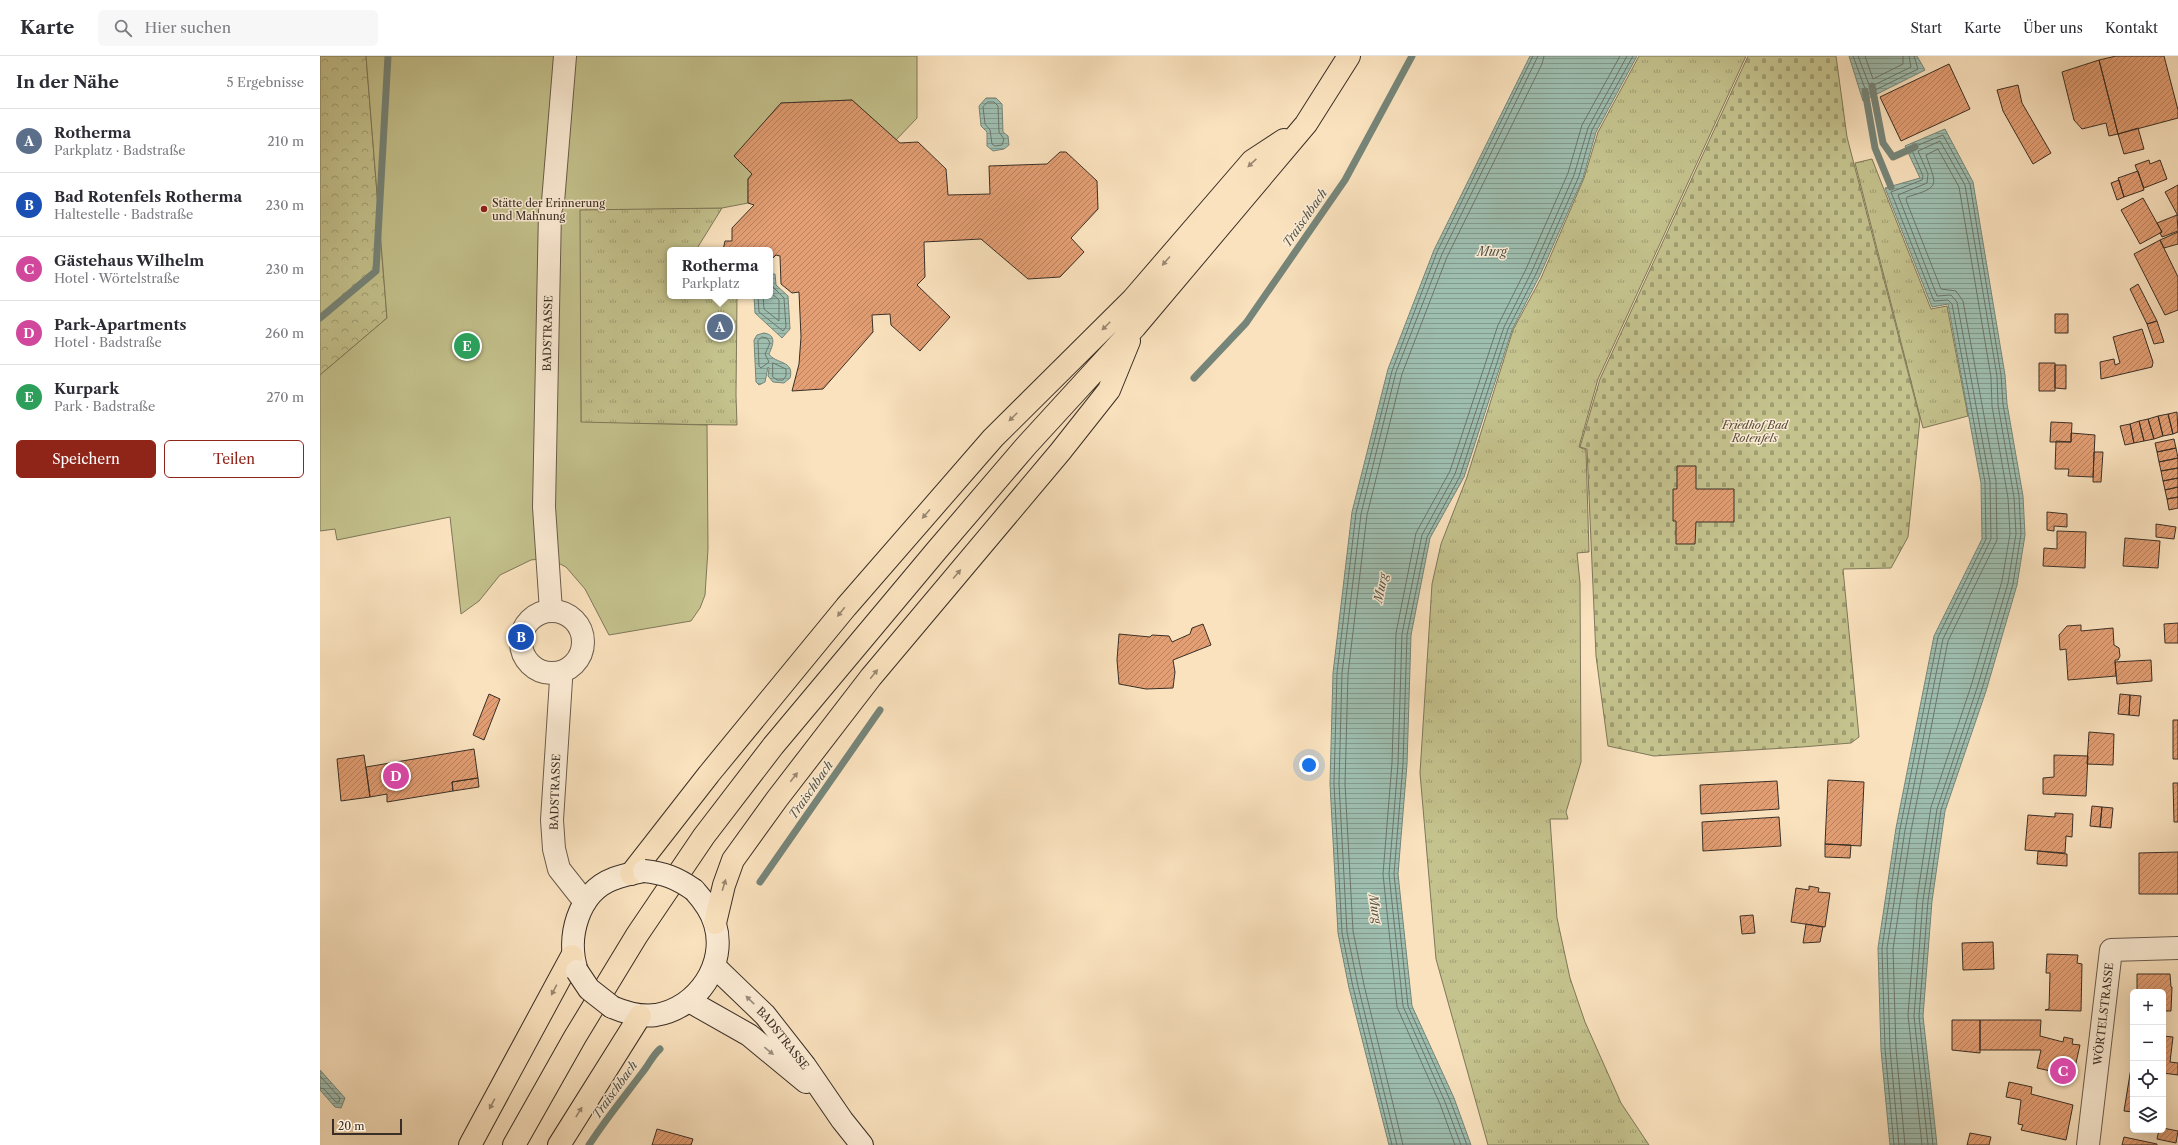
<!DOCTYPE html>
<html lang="de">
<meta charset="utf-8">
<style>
body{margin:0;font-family:"Libre Caslon Text",serif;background:#f7f7f7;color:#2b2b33}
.controls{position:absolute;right:12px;bottom:12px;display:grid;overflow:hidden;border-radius:6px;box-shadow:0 4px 16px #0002}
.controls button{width:36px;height:36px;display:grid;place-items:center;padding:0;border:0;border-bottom:1px solid #e1e1e2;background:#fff;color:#2b2b33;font:20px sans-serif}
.scale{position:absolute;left:12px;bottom:10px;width:70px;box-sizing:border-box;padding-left:4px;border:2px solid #3a2f26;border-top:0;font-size:11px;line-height:14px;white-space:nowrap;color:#3a2f26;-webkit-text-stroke:3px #fcecd5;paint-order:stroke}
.you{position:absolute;left:989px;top:709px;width:14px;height:14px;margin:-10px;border:3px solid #fff;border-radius:50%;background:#1a73e8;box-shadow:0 0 0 6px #1a73e833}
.badge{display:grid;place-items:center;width:26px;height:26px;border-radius:50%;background:#8f2418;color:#fff;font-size:13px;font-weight:700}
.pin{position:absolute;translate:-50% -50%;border:2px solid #fff;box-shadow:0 1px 4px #0006}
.popup{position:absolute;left:347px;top:191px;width:106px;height:52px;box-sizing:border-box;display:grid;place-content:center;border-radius:6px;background:#fff;filter:drop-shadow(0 1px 3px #0005);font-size:13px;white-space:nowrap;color:#7c7c81}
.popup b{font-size:15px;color:#2b2b33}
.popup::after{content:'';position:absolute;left:50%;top:100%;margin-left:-8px;border:8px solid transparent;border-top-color:#fff}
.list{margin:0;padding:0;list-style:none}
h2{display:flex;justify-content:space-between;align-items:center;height:52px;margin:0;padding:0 16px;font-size:17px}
h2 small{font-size:13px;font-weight:400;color:#7c7c81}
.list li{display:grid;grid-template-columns:26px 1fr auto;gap:12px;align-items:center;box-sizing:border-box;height:64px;padding:0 16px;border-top:1px solid #e1e1e2}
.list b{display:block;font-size:15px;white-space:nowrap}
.list p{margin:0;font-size:13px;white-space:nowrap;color:#7c7c81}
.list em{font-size:13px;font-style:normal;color:#7c7c81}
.actions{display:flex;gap:8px;padding:12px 16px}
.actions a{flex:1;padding:9px 0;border:1px solid #8f2418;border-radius:6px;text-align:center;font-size:14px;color:#8f2418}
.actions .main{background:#8f2418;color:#fff}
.icon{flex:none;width:22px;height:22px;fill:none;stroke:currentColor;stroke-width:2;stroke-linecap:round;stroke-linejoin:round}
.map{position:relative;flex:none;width:1858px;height:1089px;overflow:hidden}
header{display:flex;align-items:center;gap:24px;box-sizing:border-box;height:56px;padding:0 20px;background:#fff;border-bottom:1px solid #e1e1e2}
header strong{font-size:19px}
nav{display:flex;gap:22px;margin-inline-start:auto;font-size:14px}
.search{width:280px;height:36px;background:#f7f7f7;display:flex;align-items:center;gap:10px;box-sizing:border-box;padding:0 14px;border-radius:6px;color:#7c7c81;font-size:15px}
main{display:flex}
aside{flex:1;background:#fff}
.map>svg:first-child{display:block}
.grass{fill:url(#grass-tufts);stroke:#7f785a}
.forest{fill:url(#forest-crowns);stroke:#7f785a}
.cemetery{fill:url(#cemetery-stones);stroke:#7f785a}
.park{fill:#c4c28d;stroke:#7f785a}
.water{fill:url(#water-rules);stroke:#768579}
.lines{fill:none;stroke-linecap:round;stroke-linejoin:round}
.shore{stroke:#6c766b;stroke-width:1}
.stream{stroke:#768579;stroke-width:7}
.building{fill:url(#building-hatch);stroke:#3a2f26}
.street-casing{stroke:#6a5c4c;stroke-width:24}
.secondary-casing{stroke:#3a2f26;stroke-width:24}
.primary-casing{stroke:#3a2f26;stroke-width:24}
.street{stroke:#fcecd5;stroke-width:22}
.secondary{stroke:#fcecd5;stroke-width:22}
.primary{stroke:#fae2be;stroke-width:22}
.secondary-bridge-casing{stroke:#3a2f26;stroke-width:24;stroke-linecap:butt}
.secondary-bridge{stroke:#fcecd5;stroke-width:22}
.oneway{fill:#9a8872}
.oneway2{fill:#9b8e7e}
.poi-dot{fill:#8f2418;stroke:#fcecd5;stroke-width:1.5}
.labels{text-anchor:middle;stroke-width:3;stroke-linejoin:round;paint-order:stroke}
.poi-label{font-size:11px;fill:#3a2f26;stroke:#fcecd5;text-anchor:start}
.street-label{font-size:11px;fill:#3a2f26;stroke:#fcecd5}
.park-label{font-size:11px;font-style:italic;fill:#564c3b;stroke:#fcecd5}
.water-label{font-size:12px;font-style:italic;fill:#535348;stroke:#fcecd5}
</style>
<header>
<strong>Karte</strong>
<div class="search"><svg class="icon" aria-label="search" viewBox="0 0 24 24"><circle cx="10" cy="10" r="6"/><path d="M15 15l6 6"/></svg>Hier suchen</div>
<nav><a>Start</a><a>Karte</a><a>Über uns</a><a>Kontakt</a></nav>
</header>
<main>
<aside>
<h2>In der Nähe<small>5 Ergebnisse</small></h2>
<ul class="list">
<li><span class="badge" style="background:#5c6f8a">A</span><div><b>Rotherma</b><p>Parkplatz · Badstraße</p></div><em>210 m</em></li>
<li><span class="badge" style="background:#1a4fb4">B</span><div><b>Bad Rotenfels Rotherma</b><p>Haltestelle · Badstraße</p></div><em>230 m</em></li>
<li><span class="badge" style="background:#d1479c">C</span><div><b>Gästehaus Wilhelm</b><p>Hotel · Wörtelstraße</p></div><em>230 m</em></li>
<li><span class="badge" style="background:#d1479c">D</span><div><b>Park-Apartments</b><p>Hotel · Badstraße</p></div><em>260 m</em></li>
<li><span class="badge" style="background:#2e9e5b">E</span><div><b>Kurpark</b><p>Park · Badstraße</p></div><em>270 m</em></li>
</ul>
<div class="actions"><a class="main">Speichern</a><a>Teilen</a></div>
</aside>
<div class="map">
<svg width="1858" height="1089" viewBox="0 0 1858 1089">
<defs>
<pattern id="grass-tufts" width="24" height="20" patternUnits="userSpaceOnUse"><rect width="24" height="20" fill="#c4c28d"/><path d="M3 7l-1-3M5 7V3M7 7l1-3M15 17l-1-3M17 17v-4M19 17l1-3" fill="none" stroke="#a09e73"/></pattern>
<pattern id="forest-crowns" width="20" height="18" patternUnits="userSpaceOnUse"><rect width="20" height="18" fill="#c4c28d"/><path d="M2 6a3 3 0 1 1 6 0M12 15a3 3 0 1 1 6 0" fill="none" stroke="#a09e73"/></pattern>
<pattern id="cemetery-stones" width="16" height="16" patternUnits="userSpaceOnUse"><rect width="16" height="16" fill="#c4c28d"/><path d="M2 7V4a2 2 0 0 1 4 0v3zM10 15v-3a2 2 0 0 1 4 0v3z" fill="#a09e73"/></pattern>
<pattern id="water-rules" width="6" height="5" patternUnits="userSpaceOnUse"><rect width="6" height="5" fill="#9ebeb0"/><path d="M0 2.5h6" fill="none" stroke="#829b8f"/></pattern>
<pattern id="building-hatch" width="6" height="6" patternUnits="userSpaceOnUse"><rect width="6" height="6" fill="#e39e73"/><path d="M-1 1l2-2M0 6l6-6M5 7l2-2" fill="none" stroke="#b9815e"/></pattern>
</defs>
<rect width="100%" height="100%" fill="#fae2be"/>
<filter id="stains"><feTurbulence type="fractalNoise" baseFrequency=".005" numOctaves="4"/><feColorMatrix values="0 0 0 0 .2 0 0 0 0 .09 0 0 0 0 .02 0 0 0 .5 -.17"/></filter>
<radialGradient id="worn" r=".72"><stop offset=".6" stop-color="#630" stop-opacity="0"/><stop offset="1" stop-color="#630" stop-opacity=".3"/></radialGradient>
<path class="grass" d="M1319,0H1426L1278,323L1259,391L1266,394L1269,496L1257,497L1260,527L1261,706L1246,756L1248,763H1230L1237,862L1250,922L1265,966L1301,1047L1329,1089H1168L1116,903L1100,717L1112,528L1121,488L1147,421L1193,274L1221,222L1264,122L1278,76Z
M1552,103L1611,253L1627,250L1648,360L1603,372L1535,107Z
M402,152L376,194H350V240H417L416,339L417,369L261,367L259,153Z"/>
<path class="forest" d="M0,0H46L67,262L0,319Z"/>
<path class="cemetery" d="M1428,0H1516L1527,81L1600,363L1588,481L1571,512L1523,513L1539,681L1531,687L1482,691L1334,700L1288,690L1276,600L1267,393L1260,391L1280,323Z"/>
<path class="park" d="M46,0H597V62L576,84L532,44L461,47L414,100L432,118L428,123V147L402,152L260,154L261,366L387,369L388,493L385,539L380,552L371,565L289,579L265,533L246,511L228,502L211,504L180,519L159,545L141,558L130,461L17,484L15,473L0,475V319L67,262Z"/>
<path class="water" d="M1210,0H1317L1276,76L1263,122L1220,219L1192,274L1144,421L1110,482L1091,579L1087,708L1078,818L1092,950L1134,1042L1151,1089H1069L1029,932L1018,877L1010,728L1013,617L1032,456L1068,313L1114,194Z
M1529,0H1597L1605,14L1543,45Z
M666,42H676L682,48L683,76L688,80L689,89L684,93L673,95L667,90V76L661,70L659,50Z
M1625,73L1653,126L1685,319L1687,348L1703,440L1705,479L1697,529L1666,635L1625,755L1612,845L1603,960L1617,1089H1570L1561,994L1558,892L1576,772L1614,580L1662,483L1661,427L1628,248L1612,251L1565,132L1600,122L1585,90Z
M450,218H455L456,229L468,240L470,273L462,282L435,257L434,240H450Z
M444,277C457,279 453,289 449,298C455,308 475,304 470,322L464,327L453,326L448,320L449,312L448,311L445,326L439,329L436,326L434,284L437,279Z
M0,1014L25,1042L21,1052L15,1051L0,1034Z"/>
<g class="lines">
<path class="shore" d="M1533,0L1547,38L1598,13L1594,0
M1538,0L1550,31L1591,11L1589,0
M1545,0L1553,23L1583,8V0
M668,46H674L678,50L679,76L684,83L682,89L675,90L672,88L670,74L665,68L663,51Z
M438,240L439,256L463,275L466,271L464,242L453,231L450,222
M443,240L444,253L459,265V244L450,236
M442,281L447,282L450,287L445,298L449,306L441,312L439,310L438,285Z
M453,307L466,313V320L463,324H457L453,321Z
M0,1020L20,1042L19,1046H16L4,1033L0,1032
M1072,1089L1033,931L1022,877L1014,728L1017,617L1036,457L1072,315L1117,196L1213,0
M1077,1089L1038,930L1027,876L1019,728L1022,617L1041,458L1076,316L1122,198L1218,0
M1083,1089L1044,929L1033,875L1025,728L1028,618L1047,459L1082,318L1127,201L1222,8L1224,0
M1135,1089L1120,1048L1077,951L1063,818L1072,707L1076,577L1096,477L1130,415L1178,269L1206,213L1248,117L1262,69L1300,0
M1141,1089L1125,1046L1083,950L1069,818L1078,708L1082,578L1102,479L1135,418L1184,271L1212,215L1254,119L1268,72L1307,0
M1147,1089L1130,1044L1088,950L1074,818L1083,708L1087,579L1107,481L1140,420L1188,273L1216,218L1259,120L1272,74L1313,0
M1574,1089L1565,993L1562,892L1580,773L1618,581L1666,483L1665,426L1632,248L1628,244L1614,245L1571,136L1602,124L1603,120L1591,92L1623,79L1650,128L1681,319L1683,348L1699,440L1701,478L1693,528L1662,633L1621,754L1608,845L1599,960L1613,1089
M1579,1089L1570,993L1567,892L1585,774L1623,583L1671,483L1670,426L1637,246L1631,239L1617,240L1578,139L1607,127L1608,118L1598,95L1620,85L1645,129L1677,320L1678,349L1694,441L1696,478L1688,527L1657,632L1617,753L1603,844L1594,960L1608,1089
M1585,1089L1576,993L1573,893L1591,775L1628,585L1677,484L1676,425L1643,245L1636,235L1621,233L1586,144L1587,141C1622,131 1616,129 1606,99L1618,93L1639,131L1671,321L1672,350L1688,442L1690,478L1682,525L1651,630L1611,751L1597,843L1588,959L1602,1089"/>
<path class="stream" d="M1552,30L1563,87L1573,101L1595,91
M1545,35L1555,92L1571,131
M0,262L56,215L68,0
M874,322L926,267L1025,124L1092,0
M440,826L560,654
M269,1089C285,1064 304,1041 322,1017C329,1009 332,1000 340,993"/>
</g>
<path class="building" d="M1796,0H1844L1858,54V62L1798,78L1779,4Z
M1779,4L1798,78L1789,80L1786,67L1762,73L1754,64L1742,16Z
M1629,8L1650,53L1581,85L1560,41Z
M1698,29L1702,47L1731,97L1713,108L1683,55L1677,34Z
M532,44L580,87L598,86L626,113L628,139L670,138L669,110L727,108L740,96H746L777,125L778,153L751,182L764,196L740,221L708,223L661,183L604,186L605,221L597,229L630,261L600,295L571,269L570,258L552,259L553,276L503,333L472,335L479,308L481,281L479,236L472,237L461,228L460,200L456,199L450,205V194H403L405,185H412V172L434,149L428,147V123L432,118L414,100L461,47Z
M1818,72L1824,93L1804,98L1798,78Z
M1829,104L1830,108L1840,104L1847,123L1824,132L1815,109Z
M1818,115L1824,134L1804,141L1798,122Z
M1799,124L1804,141L1797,144L1791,127Z
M1858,129V160L1845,136Z
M1823,142L1842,176L1820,188L1801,154Z
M1857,159L1858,175L1842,181L1840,177L1842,176L1837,167Z
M1858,176V188L1844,192L1840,184Z
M1840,184L1858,221V254L1845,259L1814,198Z
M1818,228L1837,265L1827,268L1810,233Z
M1735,258H1748V277H1735Z
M1837,265L1844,286L1834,288L1827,268Z
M1822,273L1833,306L1832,311L1781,323L1780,306L1794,303L1795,309L1800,307L1793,281Z
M1719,307H1735V335H1719Z
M1735,309H1746V333L1735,332Z
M1857,356L1858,376L1853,378L1848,358Z
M1848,358L1853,378L1843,380L1838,360Z
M1838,360L1843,380L1834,383L1828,363Z
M1828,363L1834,383L1824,385L1819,365Z
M1819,365L1824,385L1814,387L1810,368Z
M1731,366L1752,367L1751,386H1730Z
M1810,368L1814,387L1805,389L1800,370Z
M1751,377L1775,379L1773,421L1748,420L1749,413H1735L1736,385L1751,386Z
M1854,383L1856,392L1837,396L1835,387Z
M1856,392L1858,402L1839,406L1837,396Z
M1774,396H1783L1781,426H1773Z
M1858,402V412L1841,415L1839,406Z
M1357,410H1376V433H1414V466H1376L1375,488H1356V465H1353V433H1357Z
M1858,412V422L1843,425L1841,415Z
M1858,422V431L1845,434L1843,425Z
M1858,431V441L1847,443L1845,434Z
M1858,441V452L1849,454L1847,443Z
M1727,456L1747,458V471L1734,470V475L1727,474Z
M1836,468L1856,471L1854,483L1836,481Z
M1737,475L1766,476L1765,512L1723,510L1724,492L1737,493Z
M1805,482L1840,485L1838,512L1803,510Z
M1858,567V587H1845L1844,568Z
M883,568L891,589L853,604L855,616L853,632L826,633L799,628L797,604L799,578L830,581L832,579L849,580L852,586L870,578L872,572Z
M1761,569V575L1793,572L1794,589L1799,592L1800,600L1798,604H1795L1796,620L1748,624L1746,593L1740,594L1739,579L1747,570Z
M1831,604L1832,625L1797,628L1795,606Z
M169,638L180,643L164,684L153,679Z
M1800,638L1810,639L1809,659L1798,658Z
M1810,639L1821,640L1819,660L1809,659Z
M1853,664H1858V703H1853Z
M1769,676L1794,678L1793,709L1767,708Z
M154,693L158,722L132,726L133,735L67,746V738L50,741L46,711Z
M44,699L50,741L21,745L17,703Z
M1734,699L1768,700L1766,740L1723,738V722L1734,721Z
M158,722L159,731L133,735L132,726Z
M1508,724L1544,726L1541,790L1505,788Z
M1457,725L1459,753L1381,758L1380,729Z
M1853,727H1858V766H1854Z
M1772,750L1782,751L1780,771L1770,770Z
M1782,751L1793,752L1791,772L1780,771Z
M1735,757L1753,758L1752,781L1746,780L1745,797L1705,794L1708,759L1735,761Z
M1459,761L1461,790L1383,795L1382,766Z
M1505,788L1531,789L1530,802L1505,801Z
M1718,795L1747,798V810L1717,808Z
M1858,796V838H1819V797Z
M1489,830L1499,832L1498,836L1510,837L1505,871L1471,866L1476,832L1489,834Z
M1433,859L1435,877L1422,878L1420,860Z
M1486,868L1503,871L1500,886L1483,887Z
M1673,886L1674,913L1643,914L1642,887Z
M1727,898L1758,899L1757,907L1762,908L1761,955L1725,954L1729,953L1730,917H1726Z
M1817,918H1850L1851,931H1852L1851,955H1843V936H1817Z
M1632,964H1660V997L1632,994Z
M1660,964H1721L1720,980L1743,986L1744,981L1753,983L1752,988L1760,989L1753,1020L1717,1012L1721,994H1660Z
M1843,980L1853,981L1850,1006L1858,1007V1019L1843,1017Z
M1811,1012L1813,1013V1056L1804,1055Z
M1689,1026L1712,1031L1711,1038L1753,1049L1746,1084L1701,1074L1703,1069L1698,1068L1701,1044L1686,1041Z
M1843,1072L1858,1075L1856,1087L1837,1083L1839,1074H1843Z
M337,1073L373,1083L371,1089H332Z
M1650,1077L1671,1081L1669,1089H1647Z
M1804,1081L1837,1088V1089H1802Z"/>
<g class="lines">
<defs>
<g id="street">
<path id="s1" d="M231,555L224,451L230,155L233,146L245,0"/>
<circle cx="232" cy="586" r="31"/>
<path d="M239,617L241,624L232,764L234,793L239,813L265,846"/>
<path id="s2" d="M1768,1089L1791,894L1858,892"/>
</g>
<g id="secondary">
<path id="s3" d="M394,910L445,959L485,1010L522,1064L542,1089"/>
<path d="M257,915C246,882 258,836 293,823C303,819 314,817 324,815"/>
<path d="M369,945L429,979L486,1026"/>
<path d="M292,951C306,957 321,961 336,959C378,952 407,908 395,868C391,854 383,844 374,834"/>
</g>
<path id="primary" d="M311,818L389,718L526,551L673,382L813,243L932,105L964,84
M395,867L404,829L413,804L457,743L551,621L740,396L789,334L809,285
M150,1089L252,900
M194,1089L255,981L317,879L384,780L453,690L617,494L706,390L815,271L986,68L1029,0
M239,1089L320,960"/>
</defs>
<use href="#street" class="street-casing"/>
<use href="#secondary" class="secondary-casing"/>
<use href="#primary" class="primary-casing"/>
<use href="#street" class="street"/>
<use href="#secondary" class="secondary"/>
<use href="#primary" class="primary"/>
<defs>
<path id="secondary-bridge" d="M324,815C344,817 357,822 374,834
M257,915L269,933L292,951"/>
</defs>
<use href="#secondary-bridge" class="secondary-bridge-casing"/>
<use href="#secondary-bridge" class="secondary-bridge"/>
</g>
<defs><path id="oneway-solid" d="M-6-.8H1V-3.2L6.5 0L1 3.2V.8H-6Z"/></defs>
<g class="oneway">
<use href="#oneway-solid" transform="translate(932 107) rotate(137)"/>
<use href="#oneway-solid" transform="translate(846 205) rotate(131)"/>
<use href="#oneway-solid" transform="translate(786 270) rotate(135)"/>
<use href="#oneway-solid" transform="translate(693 361) rotate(135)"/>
<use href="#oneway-solid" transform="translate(606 458) rotate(131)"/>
<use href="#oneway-solid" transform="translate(637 518) rotate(-50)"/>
<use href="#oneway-solid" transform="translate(521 556) rotate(129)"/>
<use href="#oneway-solid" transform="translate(554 618) rotate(-51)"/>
<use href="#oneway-solid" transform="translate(474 721) rotate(-52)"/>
<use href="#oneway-solid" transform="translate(404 829) rotate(-73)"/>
<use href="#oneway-solid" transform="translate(234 934) rotate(118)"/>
<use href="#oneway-solid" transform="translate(172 1048) rotate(118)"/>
<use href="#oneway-solid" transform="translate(259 1056) rotate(-58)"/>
</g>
<g class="oneway2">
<use href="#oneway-solid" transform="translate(430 944) rotate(-136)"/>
<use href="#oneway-solid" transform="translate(449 995) rotate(39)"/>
</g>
<circle class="poi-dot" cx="164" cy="153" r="4"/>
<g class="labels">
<g class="poi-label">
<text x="172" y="151">Stätte der Erinnerung<tspan x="172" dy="13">und Mahnung</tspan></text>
</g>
<g class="street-label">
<text dy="4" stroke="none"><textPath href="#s1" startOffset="278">BADSTRASSE</textPath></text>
<text transform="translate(235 736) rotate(-88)" y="4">BADSTRASSE</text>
<text dy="4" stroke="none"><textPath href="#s2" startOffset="132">WÖRTELSTRASSE</textPath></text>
<text dy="4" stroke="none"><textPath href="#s3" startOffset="100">BADSTRASSE</textPath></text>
</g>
<g class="park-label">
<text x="1435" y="373">Friedhof Bad<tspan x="1435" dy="13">Rotenfels</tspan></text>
</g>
<g class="water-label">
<text transform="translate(985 162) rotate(-55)" y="4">Traischbach</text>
<text x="1172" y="200">Murg</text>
<text transform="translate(1061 532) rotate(-79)" y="4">Murg</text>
<text transform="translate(491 734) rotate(-55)" y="4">Traischbach</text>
<text transform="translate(1055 853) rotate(81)" y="4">Murg</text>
<text transform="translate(295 1034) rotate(-54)" y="4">Traischbach</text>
</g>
</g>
<rect width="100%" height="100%" filter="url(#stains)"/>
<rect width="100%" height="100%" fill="url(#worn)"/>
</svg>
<div class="controls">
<button>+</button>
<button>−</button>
<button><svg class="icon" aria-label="locate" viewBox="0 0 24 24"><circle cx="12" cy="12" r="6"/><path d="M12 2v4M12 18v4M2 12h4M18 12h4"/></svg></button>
<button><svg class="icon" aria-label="layers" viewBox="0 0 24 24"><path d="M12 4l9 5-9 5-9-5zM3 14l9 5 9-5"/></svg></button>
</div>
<div class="scale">20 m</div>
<div class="you"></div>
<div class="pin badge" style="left:400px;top:271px;background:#5c6f8a">A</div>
<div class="popup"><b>Rotherma</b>Parkplatz</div>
<div class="pin badge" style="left:201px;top:581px;background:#1a4fb4">B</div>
<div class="pin badge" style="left:1743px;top:1015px;background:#d1479c">C</div>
<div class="pin badge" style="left:76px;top:720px;background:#d1479c">D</div>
<div class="pin badge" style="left:147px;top:290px;background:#2e9e5b">E</div>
</div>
</main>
